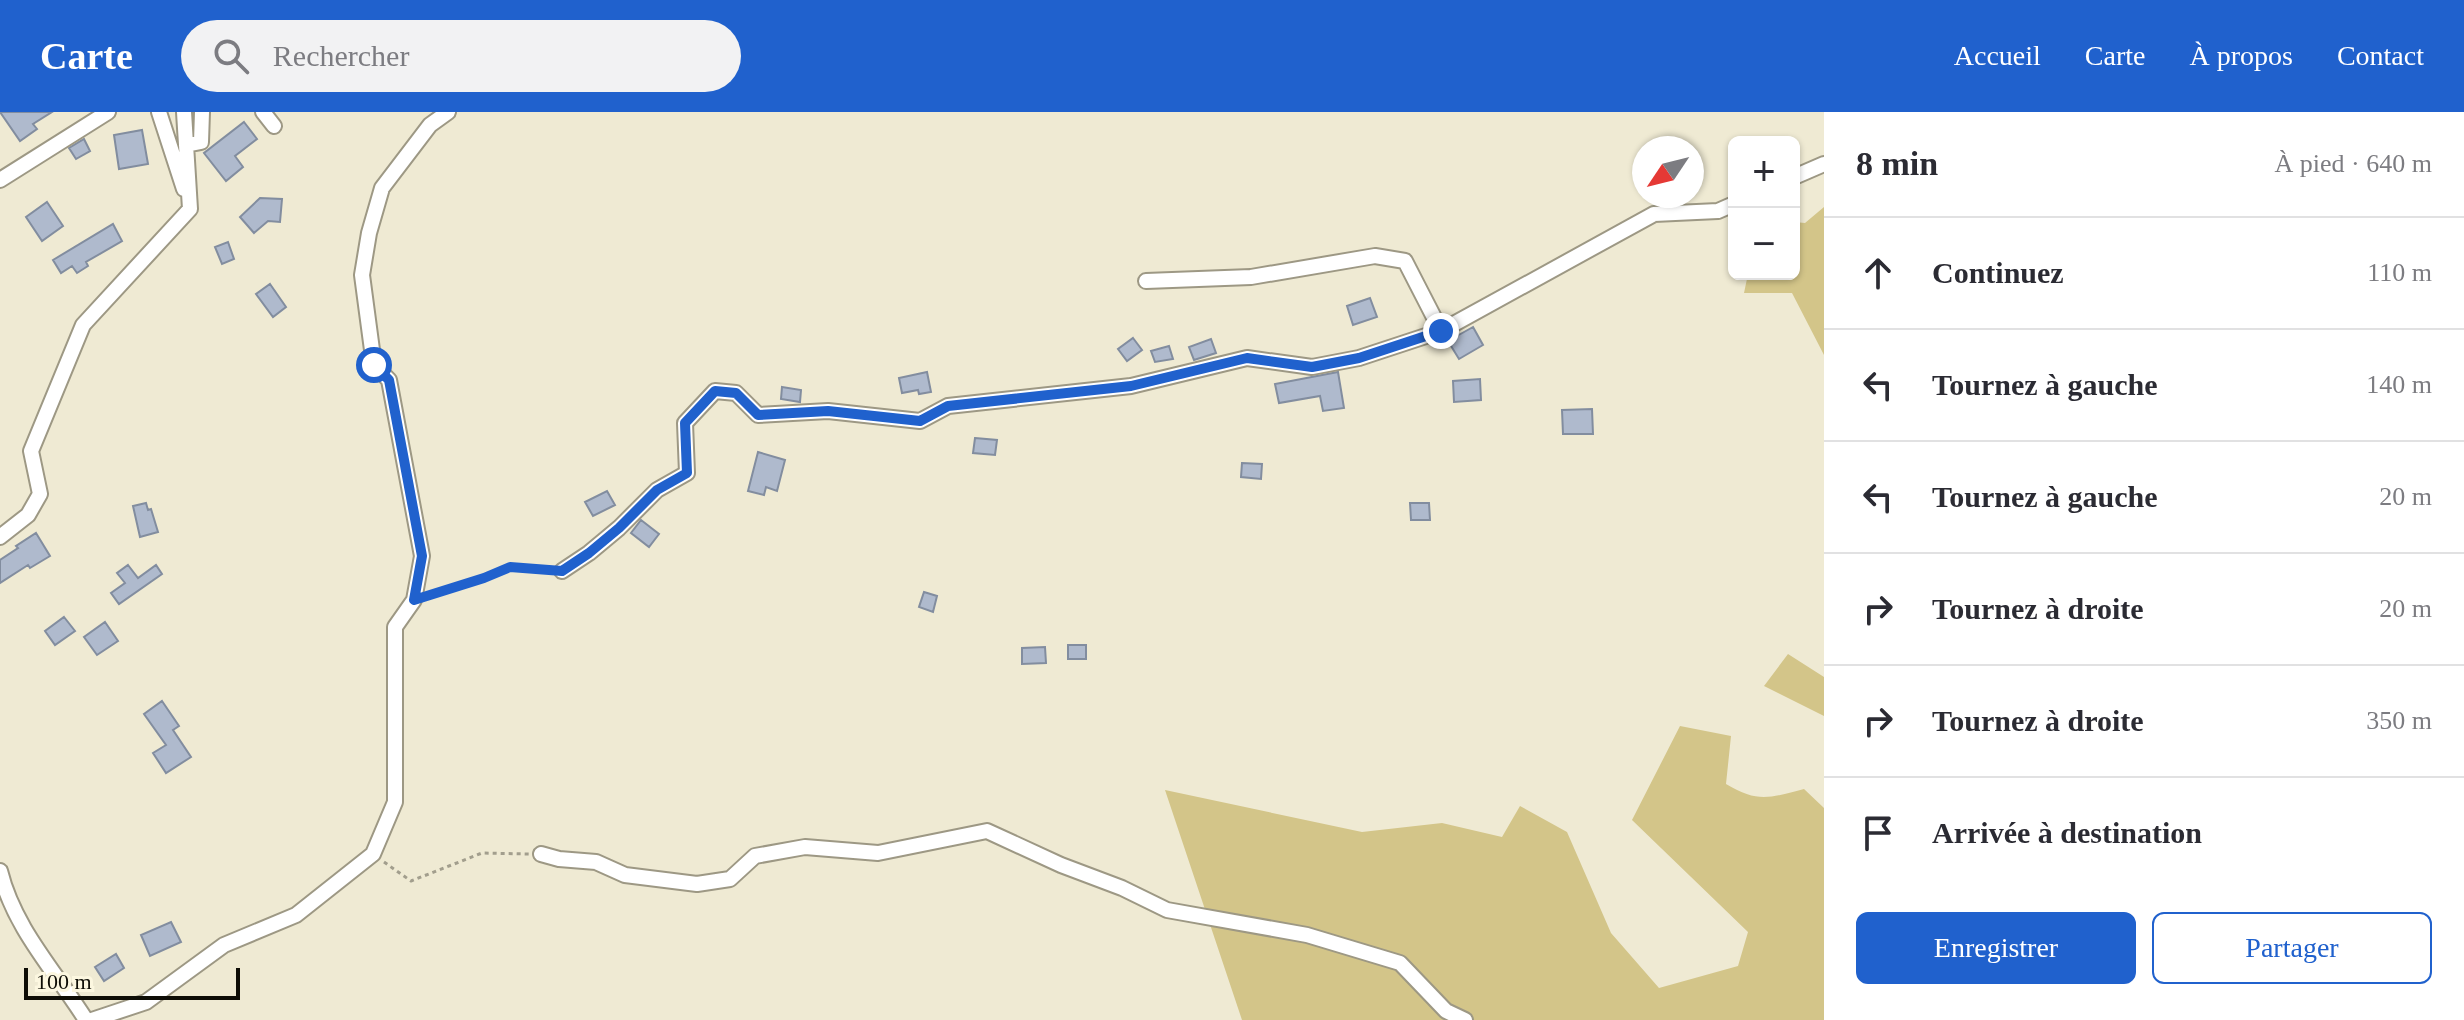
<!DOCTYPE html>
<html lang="fr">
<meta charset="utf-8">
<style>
body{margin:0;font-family:Georgia,serif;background:#f2f2f3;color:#2b2b33}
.controls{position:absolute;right:24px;top:24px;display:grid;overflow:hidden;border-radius:12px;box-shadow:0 2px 6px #0004}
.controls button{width:72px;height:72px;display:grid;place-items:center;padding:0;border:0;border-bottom:2px solid #e1e1e2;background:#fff;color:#2b2b33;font:40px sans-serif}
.compass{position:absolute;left:1632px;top:24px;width:72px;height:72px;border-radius:50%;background:#fff;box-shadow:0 2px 6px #0004;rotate:235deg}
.scale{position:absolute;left:24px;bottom:20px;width:216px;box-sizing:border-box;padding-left:8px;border:4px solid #0e0d06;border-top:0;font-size:22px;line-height:28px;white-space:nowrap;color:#0e0d06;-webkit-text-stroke:6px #fcf7e0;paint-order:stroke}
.stop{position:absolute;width:24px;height:24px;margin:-18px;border:6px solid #2061cd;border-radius:50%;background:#fff}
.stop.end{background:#2061cd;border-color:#fff;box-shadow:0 2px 8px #0008}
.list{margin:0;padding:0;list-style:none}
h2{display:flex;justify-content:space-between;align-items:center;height:104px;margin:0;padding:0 32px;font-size:34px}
h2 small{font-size:26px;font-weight:400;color:#7c7c81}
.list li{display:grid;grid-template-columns:52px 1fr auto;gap:24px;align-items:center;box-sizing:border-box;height:112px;padding:0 32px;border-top:2px solid #e1e1e2}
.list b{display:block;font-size:30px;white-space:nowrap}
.list em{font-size:26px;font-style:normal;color:#7c7c81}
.actions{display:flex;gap:16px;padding:24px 32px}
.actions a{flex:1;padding:18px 0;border:2px solid #2061cd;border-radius:12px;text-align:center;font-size:28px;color:#2061cd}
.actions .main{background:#2061cd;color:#fff}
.icon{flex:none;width:44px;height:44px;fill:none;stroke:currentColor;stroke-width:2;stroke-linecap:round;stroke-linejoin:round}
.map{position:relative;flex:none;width:1824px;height:908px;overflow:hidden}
header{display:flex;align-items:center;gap:48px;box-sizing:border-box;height:112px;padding:0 40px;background:#2061cd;color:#fff}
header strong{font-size:38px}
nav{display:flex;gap:44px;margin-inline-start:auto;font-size:28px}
.search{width:560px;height:72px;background:#f2f2f3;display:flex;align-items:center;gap:20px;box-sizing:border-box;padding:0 28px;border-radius:44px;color:#7c7c81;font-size:30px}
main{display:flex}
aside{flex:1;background:#fff}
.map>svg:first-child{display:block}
.green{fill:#d3c589}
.building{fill:#afbacd;stroke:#828d9f;stroke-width:2}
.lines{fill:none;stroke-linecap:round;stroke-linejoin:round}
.minor-casing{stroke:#9d9884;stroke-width:18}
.path{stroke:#a29e8d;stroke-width:3;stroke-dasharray:4 4;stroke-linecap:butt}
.minor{stroke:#fff;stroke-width:14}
.route{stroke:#2061cd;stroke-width:10}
</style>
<header>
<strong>Carte</strong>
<div class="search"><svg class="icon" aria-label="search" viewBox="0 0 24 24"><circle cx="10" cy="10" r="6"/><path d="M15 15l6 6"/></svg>Rechercher</div>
<nav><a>Accueil</a><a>Carte</a><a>À propos</a><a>Contact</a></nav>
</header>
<main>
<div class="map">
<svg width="1824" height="908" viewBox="0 0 1824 908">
<rect width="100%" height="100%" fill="#efead3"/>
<path class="green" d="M1824,95V243L1792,181H1744L1748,162H1794V110L1805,111Z
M1788,542L1824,565V604L1764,574Z
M1680,614L1731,624L1726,672C1758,691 1769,686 1804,677L1824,696V908H1242L1165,678L1362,720L1442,711L1502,725L1520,694L1567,720L1611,821L1659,876L1738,854L1748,820L1632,708Z"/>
<path class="building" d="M0,0H52L33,12L37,17L20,29Z
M244,10L257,27L235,44L243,55L226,69L204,41Z
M142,18L148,52L119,57L114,23Z
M84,27L90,39L76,47L69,36Z
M260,86L282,87L280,110L268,109L254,121L240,105Z
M47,90L63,114L42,129L26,105Z
M113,112L122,129L86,150L88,154L77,161L72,154L61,161L53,148Z
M228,130L234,147L222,152L215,135Z
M270,172L286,195L273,205L256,182Z
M1370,186L1377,205L1353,213L1347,194Z
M1473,215L1483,233L1459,247L1448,229Z
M1133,226L1142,238L1127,249L1118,237Z
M1211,227L1216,241L1194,248L1189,235Z
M1169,234L1173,247L1155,250L1151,239Z
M927,260L931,280L919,282L918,278L902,281L899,266Z
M1338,260L1344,296L1323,299L1320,284L1279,291L1275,272Z
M1480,267L1481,288L1454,290L1453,269Z
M782,275L801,278L800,290L781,287Z
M1592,297L1593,322H1563L1562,298Z
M975,326L997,328L995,343L973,341Z
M758,340L785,348L777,379L766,375L764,383L748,379Z
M1242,351L1262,352L1261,367L1241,365Z
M607,379L615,393L593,404L585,390Z
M146,391L148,398L151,397L158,420L140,425L133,394Z
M1410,391H1429L1430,408H1411Z
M641,408L659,422L649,435L631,421Z
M36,421L50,444L30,456L28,453L0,471V448L18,436L16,434Z
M128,453L138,466L156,453L162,462L119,492L111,481L125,471L117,461Z
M924,480L937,484L933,500L919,495Z
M64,505L75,519L55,533L45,519Z
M105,510L118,529L97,543L84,525Z
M1068,533H1086V547H1068Z
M1045,535L1046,551L1022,552V536Z
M162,589L179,614L173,618L191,645L166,661L153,641L166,633L144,602Z
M171,810L181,830L150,844L141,823Z
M116,842L124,856L104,869L95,855Z"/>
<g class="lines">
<defs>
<path id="minor" d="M159,0L184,77
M263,0L274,14
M186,33L201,30L202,0
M1794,65L1824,52
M0,68L108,0
M1146,169L1251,165L1375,144L1405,149L1441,219
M0,425L28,403L40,382L31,339L83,213L190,97L184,0
M562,459L589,441L619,416L657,378L687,361L685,311L715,279L736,281L758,303L828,299L920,309L948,294L1131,274L1247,246L1312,255L1359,246L1441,219L1654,102L1718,99L1734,92
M541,742L559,747L596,750L625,763L697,772L730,767L755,744L805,735L878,741L987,719L1061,753L1122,776L1167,798L1307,823L1400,851L1446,899L1465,908
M0,759C14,816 55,859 86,908
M92,908L146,890L224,833L296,803L373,742L395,690V515L414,488L422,444L389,268L374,253L362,163L369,121L382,76L430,13L448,0"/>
</defs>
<use href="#minor" class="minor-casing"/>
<path class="path" d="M431,483L510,455L550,458
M384,750L411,769L482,741L530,742"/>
<use href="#minor" class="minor"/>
</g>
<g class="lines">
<path class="route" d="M374,253L389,268L422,444L414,488L484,466L510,455L562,459L589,441L619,416L657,378L687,361L685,311L715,279L736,281L758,303L828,299L920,309L948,294L1131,274L1247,246L1312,255L1359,246L1441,219"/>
</g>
</svg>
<div class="controls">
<button>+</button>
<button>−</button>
</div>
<svg class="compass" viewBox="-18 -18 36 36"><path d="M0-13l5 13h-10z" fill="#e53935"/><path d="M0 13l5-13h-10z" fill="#7c7c81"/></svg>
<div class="scale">100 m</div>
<div class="stop" style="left:374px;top:253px"></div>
<div class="stop end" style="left:1441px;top:219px"></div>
</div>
<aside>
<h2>8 min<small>À pied · 640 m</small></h2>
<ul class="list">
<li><svg class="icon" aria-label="ahead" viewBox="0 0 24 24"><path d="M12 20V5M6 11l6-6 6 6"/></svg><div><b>Continuez</b></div><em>110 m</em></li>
<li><svg class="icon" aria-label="left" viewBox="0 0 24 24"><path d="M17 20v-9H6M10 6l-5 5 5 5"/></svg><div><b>Tournez à gauche</b></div><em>140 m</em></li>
<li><svg class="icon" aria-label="left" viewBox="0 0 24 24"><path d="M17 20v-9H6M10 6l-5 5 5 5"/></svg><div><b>Tournez à gauche</b></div><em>20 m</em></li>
<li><svg class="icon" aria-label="right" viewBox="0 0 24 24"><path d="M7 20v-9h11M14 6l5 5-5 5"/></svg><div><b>Tournez à droite</b></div><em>20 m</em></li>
<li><svg class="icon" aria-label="right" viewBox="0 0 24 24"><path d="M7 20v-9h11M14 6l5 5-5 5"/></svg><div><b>Tournez à droite</b></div><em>350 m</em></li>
<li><svg class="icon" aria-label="arrive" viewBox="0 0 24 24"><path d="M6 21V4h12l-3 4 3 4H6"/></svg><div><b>Arrivée à destination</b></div></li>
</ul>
<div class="actions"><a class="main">Enregistrer</a><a>Partager</a></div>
</aside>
</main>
